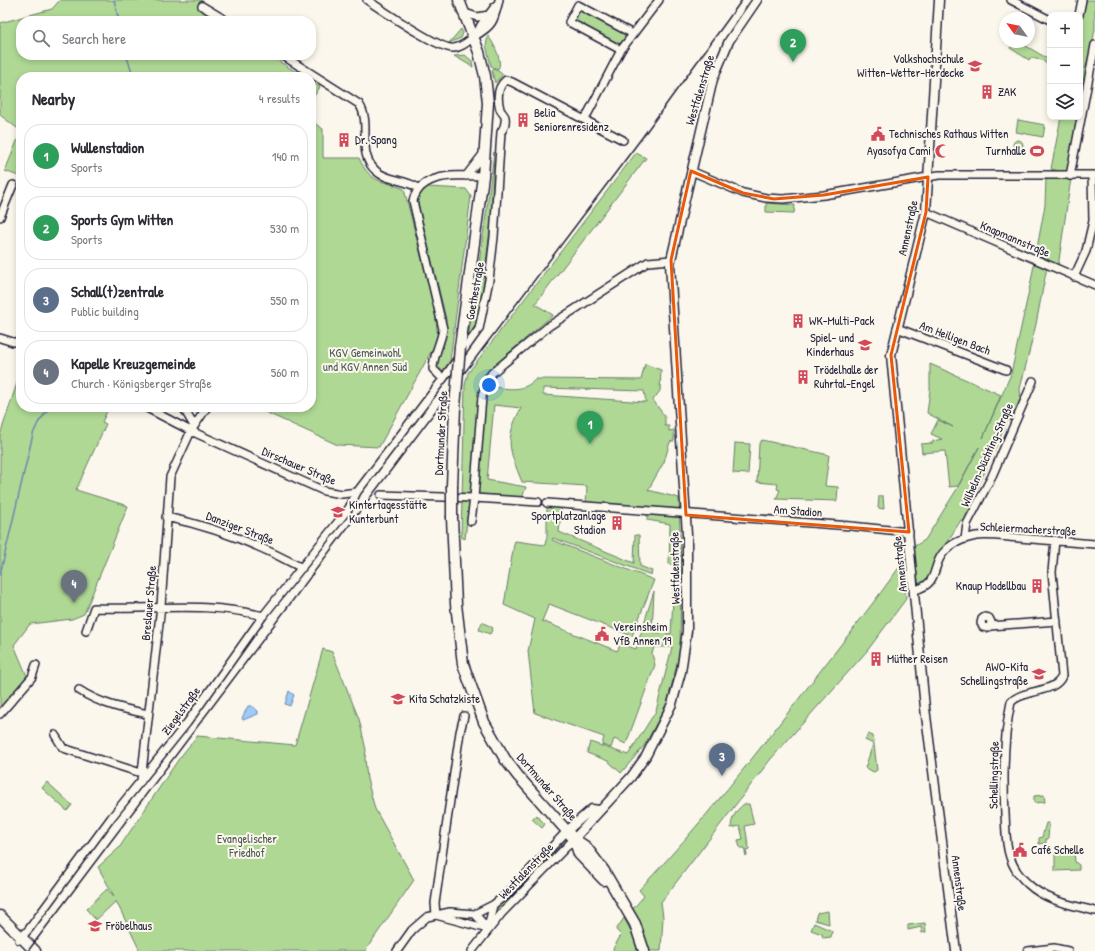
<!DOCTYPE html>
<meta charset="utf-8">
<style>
body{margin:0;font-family:"Patrick Hand",sans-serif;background:#f7f7f7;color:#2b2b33}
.controls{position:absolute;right:12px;top:12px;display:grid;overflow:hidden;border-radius:8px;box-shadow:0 2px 6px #0003}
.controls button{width:36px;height:36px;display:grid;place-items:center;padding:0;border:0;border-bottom:1px solid #e1e1e2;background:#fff;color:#2b2b33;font:20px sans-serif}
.compass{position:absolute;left:999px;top:12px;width:36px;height:36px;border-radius:50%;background:#fff;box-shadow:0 2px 6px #0003;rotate:303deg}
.you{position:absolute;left:489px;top:385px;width:14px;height:14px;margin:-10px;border:3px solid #fff;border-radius:50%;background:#1a73e8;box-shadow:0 0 0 6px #1a73e833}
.badge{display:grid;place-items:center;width:26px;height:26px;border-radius:50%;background:#d93025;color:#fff;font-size:13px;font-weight:700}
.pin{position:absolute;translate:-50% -33px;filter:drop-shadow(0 1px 2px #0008)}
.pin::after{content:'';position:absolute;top:21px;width:14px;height:12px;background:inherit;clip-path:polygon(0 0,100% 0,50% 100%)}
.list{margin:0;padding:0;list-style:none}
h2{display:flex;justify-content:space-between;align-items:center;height:52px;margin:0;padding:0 16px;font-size:17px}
h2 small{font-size:13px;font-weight:400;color:#7c7c81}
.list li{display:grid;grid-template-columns:26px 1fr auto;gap:12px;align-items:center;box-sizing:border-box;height:64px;margin:0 8px 8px;padding:0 8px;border:1px solid #e1e1e2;border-radius:16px}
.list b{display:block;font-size:15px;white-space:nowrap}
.list p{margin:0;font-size:13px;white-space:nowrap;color:#7c7c81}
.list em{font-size:13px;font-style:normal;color:#7c7c81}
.icon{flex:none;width:22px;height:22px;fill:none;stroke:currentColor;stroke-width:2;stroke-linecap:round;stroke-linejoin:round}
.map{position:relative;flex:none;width:1095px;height:951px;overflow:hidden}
.search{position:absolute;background:#fff;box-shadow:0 2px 6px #0003;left:16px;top:16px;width:300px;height:44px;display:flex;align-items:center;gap:10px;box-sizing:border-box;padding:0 14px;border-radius:16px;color:#7c7c81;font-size:15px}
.panel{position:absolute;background:#fff;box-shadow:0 2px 6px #0003;left:16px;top:72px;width:300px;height:340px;border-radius:16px}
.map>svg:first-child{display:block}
.green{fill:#afd895;stroke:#687d68;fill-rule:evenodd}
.water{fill:#9ecbf8;stroke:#6c87ac}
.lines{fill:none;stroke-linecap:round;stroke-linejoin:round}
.stream{stroke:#6c87ac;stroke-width:1.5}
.minor-casing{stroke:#22223b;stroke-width:10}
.tertiary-casing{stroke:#22223b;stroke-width:11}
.secondary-casing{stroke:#22223b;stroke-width:13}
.minor{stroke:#fbf7ec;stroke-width:7}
.tertiary{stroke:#fbf7ec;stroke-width:8}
.secondary{stroke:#fbf7ec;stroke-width:10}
.rail{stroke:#22223b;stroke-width:1.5}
.secondary-bridge-casing{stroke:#22223b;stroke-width:13;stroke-linecap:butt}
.secondary-bridge{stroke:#fbf7ec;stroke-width:10}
.marked{fill:none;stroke:#e8590c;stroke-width:3;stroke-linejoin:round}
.labels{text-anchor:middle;stroke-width:4;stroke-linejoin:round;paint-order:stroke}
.poi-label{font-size:12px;fill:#22223b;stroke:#fbf7ec;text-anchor:start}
.street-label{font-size:12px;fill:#22223b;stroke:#fbf7ec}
.park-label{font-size:12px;fill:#4c5956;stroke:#fbf7ec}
</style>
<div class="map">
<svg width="1095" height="951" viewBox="0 0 1095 951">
<rect width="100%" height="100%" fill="#fbf7ec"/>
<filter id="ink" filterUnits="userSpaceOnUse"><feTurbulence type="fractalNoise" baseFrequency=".025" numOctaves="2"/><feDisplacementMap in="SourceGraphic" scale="8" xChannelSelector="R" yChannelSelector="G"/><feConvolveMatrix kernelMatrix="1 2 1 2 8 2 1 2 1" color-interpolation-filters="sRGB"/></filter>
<g filter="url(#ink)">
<path class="green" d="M60,0H202L198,6L214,21H21V55H269L304,77H21V177L5,171L21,131L0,115V23L52,9Z
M1085,0H1095V29L1080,109V24Z
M583,9L625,32L627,35L621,46L617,47L573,21L579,10Z
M461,29L463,33L461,38L449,43Z
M488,36C494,43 503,62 498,69L491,66L486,45Z
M1014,42H1019L1050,60V67L1042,60L1030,58L1029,60L1010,48Z
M465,55L472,61L473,67L454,56Z
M494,69L503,74L495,83L492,71Z
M311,81L320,87L311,101Z
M1061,117H1078L1068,173L1051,169Z
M1018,120L1045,125L1043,137L1016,132Z
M311,121L323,129V158H359C371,185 382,179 404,189L435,311L438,339L379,447L338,445L254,407H311Z
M1013 145a5 5 0 1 1 10 0a5 5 0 1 1-10 0Z
M494,152L491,221L483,288L477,321L468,339L488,201Z
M636,153L646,158L535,304L553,315L484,374L493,387C510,389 523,392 536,379L641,380L645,364L661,370L660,391L653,400L665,417V426H669V431L674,430V441L670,442L664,462L648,490L679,498L681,571L680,651L667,704L644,746L621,773L608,761L587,753L590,742L628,755L656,711L672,647H654L652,654L655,665L626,744L614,739L611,748L602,745L604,737L535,713L528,651L535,619L504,605L514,544L515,541L545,545L547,536V503L562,505L559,532L634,563L635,535H639L640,566L652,571L651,575L553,538L552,540L654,580L632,636L549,604L542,621L617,651L621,644L636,649L654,591L652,632L671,634L675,565L669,564L670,524L647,520L648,510L586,504L587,486L522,482C509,449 504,441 521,408L494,405L487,480L526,487L522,498L470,493L465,539L461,537L465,385L468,373ZM543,388L644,391L646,402L543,395Z
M1046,178H1071L1058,267L1048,262L1036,324L1020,389L1021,399L1012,421L1008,420L974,496L977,499L965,521L961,520L933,565L929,579L919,586L913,547L925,540L957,489L979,447L958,486L949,487L945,451L922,453L921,444L933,443V441L942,439L931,434L938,420L953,427L927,413L930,390V364L1001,395L983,438L1011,374L1031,281L1045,205Z
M427,187L466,189L471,196L450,361L445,368L442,370L438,368L439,358L444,344L446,319L417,199L418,195Z
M766,203L795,205L794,213L766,212Z
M21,371V407H109L102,422L106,424L76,490L128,506L84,614L72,619L30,624L14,645L27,676L0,709V435Z
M762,440L829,455L825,486L838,487L837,501L776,499L780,490L777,489L778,484L757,482L759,444Z
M735,443L750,444L748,474L733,473Z
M879,496H883L884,509L878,508Z
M903,562L906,599L867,651L770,760L661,902L663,917L661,951H648L631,911L644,896L639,890C701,825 756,754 811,683C842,643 874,603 903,562Z
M482,622L493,628L490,634L479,630Z
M323,649L332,652L359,719L366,750L365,759L367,779L375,809L414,880L365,951H140L116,901L96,920L86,909L107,889L114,896L98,867L119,848L178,760L197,736L295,745Z
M868,734L873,736L877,770L874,772L865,768L873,744L865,740Z
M47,782L72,805L67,811L42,788Z
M1044,795L1045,802L1034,803V796Z
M744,804H749L754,824L745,826L749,849L746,850L747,855L746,856L744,848H740L738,840L743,839L740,826L731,828C731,819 736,810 744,804Z
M536,815L545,824L542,828L532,819Z
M1046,823H1049L1048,839H1046V843L1039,844V838L1042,837Z
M554,847L557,851L492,918L498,907Z
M1074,851L1075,862L1079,865V870L1055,871V853Z
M828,911L829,924L815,920L817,913Z
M624,918L635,939L637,951H614L613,949L621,935L616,930Z
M814,923L832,931L831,937L823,938L822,934L811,930Z
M925,923L926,932L922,933L921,927L908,930V925Z"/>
<path class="water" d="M289,691L294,695L290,706L285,704Z
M248,706H252L258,711V714L243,720L242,718Z"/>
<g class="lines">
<path class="stream" d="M114,0L119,21
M126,55L134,77
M0,575L33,434L38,423L50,407"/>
<defs>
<path id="minor" d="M367,0C381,9 441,51 454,48C463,47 468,41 475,36C494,25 494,20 499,0
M1011,0L1050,20
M202,6L227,21
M465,13L477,17L489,15
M1079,15L1082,0
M475,37L481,25L496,5
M621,50L569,22L578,5L633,34
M282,55L359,104C373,124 355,152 376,171C387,181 405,179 418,188
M585,119L621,50L659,0
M691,171L743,193L766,198L783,199L824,195L939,175H1095
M466,176L484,153
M1070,176L1095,45
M926,212L1095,285
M0,217L13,185
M1074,277L1086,251L1093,221L1092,175
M897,328L1006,370
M0,338L13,342H21
M443,379L433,369C433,355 441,343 443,329L413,201C420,172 459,175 483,176
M183,407L194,426
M207,407L191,431L324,491L342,494L357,492L443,379L479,329L489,280L494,237L501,132C504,128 506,123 505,117C504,114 501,112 500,109C497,98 497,87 506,80L512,82L623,140
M381,495L474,498L482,397L485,384L492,373L549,326L648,262L671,260
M547,503L851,526L909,532
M166,517C215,527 258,544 302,568
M471,521L474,498L538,502
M965,539L967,524L992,476L1033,381
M1055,540L1052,572L1062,676C1055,694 1025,688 1011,702C1003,739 1003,777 1005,814C1006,828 1005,843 1010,857C1013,867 1020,877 1028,884C1046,901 1072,905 1095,911
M915,590C942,583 929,564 948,548C956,541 966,538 976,536C990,534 1005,537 1019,538C1044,540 1070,542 1095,544
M990,626L991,622L989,618L985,617L982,619L981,623L983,627L987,628L990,626L1057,621
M86,631L94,608C152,610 206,601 263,616
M79,690C100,704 124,709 148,714
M0,714L32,677L36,665
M55,735L63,748L141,773
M141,781L161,606L170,477L191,431L145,407
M475,914L488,929
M436,915L435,903L460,732L464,716
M436,915L488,929
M488,929L493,905
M19,940L29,929L111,818L187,723L263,616L349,508L357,492
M397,951L412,930L427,917L450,912L475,914L493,905L508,893L568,830
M472,951L502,913L574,839
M1028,951L1054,948L1068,951"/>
<path id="tertiary" d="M939,0L926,212L891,355L925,708L956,951
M568,830L592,809L599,810
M574,839L631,777L646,756L672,704L681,672L687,631V535L670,264L713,79L729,41L757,0"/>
<path id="secondary" d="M459,0L479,52L485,76L488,103L483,176L460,347
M452,486L455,407
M452,518L456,604L463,664L484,722L505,759L518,776L574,839L586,847L604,871L635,924L644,951
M574,839L579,854L604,880
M0,916L35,951"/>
</defs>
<use href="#minor" class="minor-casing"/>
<use href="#tertiary" class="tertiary-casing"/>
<use href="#secondary" class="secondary-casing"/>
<use href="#minor" class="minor"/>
<use href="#tertiary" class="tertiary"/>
<use href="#secondary" class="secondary"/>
<path class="rail" d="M28,951L641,139L742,0"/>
<defs>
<path id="secondary-bridge" d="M455,407L460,347
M452,486V518"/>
</defs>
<use href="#secondary-bridge" class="secondary-bridge-casing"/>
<use href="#secondary-bridge" class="secondary-bridge"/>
</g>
</g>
<path class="marked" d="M691,171L743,193L774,199L824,195L928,177L926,212L891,355L909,532L686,515L671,260Z"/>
<defs>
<symbol id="university-bare" viewBox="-9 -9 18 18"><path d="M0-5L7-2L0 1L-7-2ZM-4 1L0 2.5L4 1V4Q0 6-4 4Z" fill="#d1495b" stroke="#fbf7ec" stroke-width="2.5" paint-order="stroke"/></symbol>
<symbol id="building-bare" viewBox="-9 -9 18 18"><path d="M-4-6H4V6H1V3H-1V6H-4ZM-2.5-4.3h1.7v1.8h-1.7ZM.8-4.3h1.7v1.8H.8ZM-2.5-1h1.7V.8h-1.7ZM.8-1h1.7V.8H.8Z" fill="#d1495b" stroke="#fbf7ec" stroke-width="2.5" paint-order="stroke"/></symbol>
<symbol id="civic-bare" viewBox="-9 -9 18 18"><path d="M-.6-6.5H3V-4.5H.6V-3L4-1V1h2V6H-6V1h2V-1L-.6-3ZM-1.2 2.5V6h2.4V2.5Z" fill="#d1495b" stroke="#fbf7ec" stroke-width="2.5" paint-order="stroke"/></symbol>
<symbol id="mosque-bare" viewBox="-9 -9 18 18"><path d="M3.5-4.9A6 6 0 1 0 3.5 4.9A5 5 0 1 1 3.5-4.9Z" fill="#d1495b" stroke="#fbf7ec" stroke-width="2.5" paint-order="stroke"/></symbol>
<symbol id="stadium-bare" viewBox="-9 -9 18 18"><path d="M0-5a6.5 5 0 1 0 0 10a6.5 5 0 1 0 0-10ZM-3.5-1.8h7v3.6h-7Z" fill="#d1495b" stroke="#fbf7ec" stroke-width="2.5" paint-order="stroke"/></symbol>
<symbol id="school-bare" viewBox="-9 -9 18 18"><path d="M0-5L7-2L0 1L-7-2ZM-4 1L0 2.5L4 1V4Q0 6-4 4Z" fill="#d1495b" stroke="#fbf7ec" stroke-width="2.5" paint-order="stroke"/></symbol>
</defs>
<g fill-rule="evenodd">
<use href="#university-bare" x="965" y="56" width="20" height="20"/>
<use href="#building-bare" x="977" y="82" width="20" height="20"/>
<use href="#building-bare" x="513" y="110" width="20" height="20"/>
<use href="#civic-bare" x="868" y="124" width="20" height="20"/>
<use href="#building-bare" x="334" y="130" width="20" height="20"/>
<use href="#mosque-bare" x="932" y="141" width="20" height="20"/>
<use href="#stadium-bare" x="1027" y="141" width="20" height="20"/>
<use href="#building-bare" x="788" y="311" width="20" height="20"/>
<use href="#school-bare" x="855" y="335" width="20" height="20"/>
<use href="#building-bare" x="793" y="367" width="20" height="20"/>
<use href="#school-bare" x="328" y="502" width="20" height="20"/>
<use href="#building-bare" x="607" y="513" width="20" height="20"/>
<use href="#building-bare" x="1027" y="576" width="20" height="20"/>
<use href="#civic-bare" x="592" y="624" width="20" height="20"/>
<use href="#building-bare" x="866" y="649" width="20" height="20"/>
<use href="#school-bare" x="1029" y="664" width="20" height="20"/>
<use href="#school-bare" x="388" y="689" width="20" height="20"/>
<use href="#civic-bare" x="1010" y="840" width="20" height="20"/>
<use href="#school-bare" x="85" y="916" width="20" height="20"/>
</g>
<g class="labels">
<g class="poi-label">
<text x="964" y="63" text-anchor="end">Volkshochschule<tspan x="964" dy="14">Witten-Wetter-Herdecke</tspan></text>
<text x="998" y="96">ZAK</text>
<text x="534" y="117">Belia<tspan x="534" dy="14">Seniorenresidenz</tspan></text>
<text x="889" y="138">Technisches Rathaus Witten</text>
<text x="355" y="144">Dr. Spang</text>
<text x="931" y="155" text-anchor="end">Ayasofya Cami</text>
<text x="1026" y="155" text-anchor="end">Turnhalle</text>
<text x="809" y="325">WK-Multi-Pack</text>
<text x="854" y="342" text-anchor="end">Spiel- und<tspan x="854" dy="14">Kinderhaus</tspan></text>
<text x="814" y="374">Trödelhalle der<tspan x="814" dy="14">Ruhrtal-Engel</tspan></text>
<text x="349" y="509">Kintertagesstätte<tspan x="349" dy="14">Kunterbunt</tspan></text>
<text x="606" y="520" text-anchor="end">Sportplatzanlage<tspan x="606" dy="14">Stadion</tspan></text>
<text x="1026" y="590" text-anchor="end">Knaup Modellbau</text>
<text x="613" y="631">Vereinsheim<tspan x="613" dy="14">VfB Annen 19</tspan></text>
<text x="887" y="663">Müther Reisen</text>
<text x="1028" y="671" text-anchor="end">AWO-Kita<tspan x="1028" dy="14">Schellingstraße</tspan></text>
<text x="409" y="703">Kita Schatzkiste</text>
<text x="1031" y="854">Café Schelle</text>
<text x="106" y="930">Fröbelhaus</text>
</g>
<g class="street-label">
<text transform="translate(700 90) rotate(-73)" y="4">Westfalenstraße</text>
<text transform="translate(908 228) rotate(-78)" y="4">Annenstraße</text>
<text transform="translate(1015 239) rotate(23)" y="4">Knapmannstraße</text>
<text transform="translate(475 291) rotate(-80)" y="4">Goethestraße</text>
<text transform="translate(955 338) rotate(21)" y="4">Am Heiligen Bach</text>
<text transform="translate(441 433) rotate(-87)" y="4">Dortmunder Straße</text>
<text transform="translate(987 455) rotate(-66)" y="4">Wilhelm-Düchting-Straße</text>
<text transform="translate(299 466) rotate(23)" y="4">Dirschauer Straße</text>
<text transform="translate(798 511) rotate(4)" y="4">Am Stadion</text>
<text transform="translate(240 528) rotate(21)" y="4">Danziger Straße</text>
<text transform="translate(1028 529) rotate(3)" y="4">Schleiermacherstraße</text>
<text transform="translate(900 564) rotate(-96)" y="4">Annenstraße</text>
<text transform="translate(675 568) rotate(-91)" y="4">Westfalenstraße</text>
<text transform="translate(149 603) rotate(-85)" y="4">Breslauer Straße</text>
<text transform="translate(181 711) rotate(-54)" y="4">Ziegelstraße</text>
<text transform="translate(994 775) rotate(-89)" y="4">Schellingstraße</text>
<text transform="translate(547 787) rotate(49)" y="4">Dortmunder Straße</text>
<text transform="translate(526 871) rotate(-46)" y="4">Westfalenstraße</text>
<text transform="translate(959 883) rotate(83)" y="4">Annenstraße</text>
</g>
<g class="park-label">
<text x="365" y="357">KGV Gemeinwohl<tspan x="365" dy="14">und KGV Annen Süd</tspan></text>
<text x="247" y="843">Evangelischer<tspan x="247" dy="14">Friedhof</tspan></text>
</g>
</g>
</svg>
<div class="controls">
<button>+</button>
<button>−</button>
<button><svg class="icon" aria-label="layers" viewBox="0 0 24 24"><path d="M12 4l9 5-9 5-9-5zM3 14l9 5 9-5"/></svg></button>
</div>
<svg class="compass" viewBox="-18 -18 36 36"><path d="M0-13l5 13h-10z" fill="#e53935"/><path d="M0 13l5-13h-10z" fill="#7c7c81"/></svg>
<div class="you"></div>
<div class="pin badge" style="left:590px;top:444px;background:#2e9e5b">1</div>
<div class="pin badge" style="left:793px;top:62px;background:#2e9e5b">2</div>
<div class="pin badge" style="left:722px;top:776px;background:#5c6f8a">3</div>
<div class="pin badge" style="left:74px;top:603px;background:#6b7280">4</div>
<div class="search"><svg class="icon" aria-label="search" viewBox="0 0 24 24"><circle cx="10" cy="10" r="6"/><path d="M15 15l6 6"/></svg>Search here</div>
<section class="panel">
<h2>Nearby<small>4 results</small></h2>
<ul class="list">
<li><span class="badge" style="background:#2e9e5b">1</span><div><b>Wullenstadion</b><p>Sports</p></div><em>140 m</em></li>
<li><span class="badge" style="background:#2e9e5b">2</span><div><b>Sports Gym Witten</b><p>Sports</p></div><em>530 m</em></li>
<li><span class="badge" style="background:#5c6f8a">3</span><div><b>Schall(t)zentrale</b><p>Public building</p></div><em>550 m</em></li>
<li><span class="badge" style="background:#6b7280">4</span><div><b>Kapelle Kreuzgemeinde</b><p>Church · Königsberger Straße</p></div><em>560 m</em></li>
</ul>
</section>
</div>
